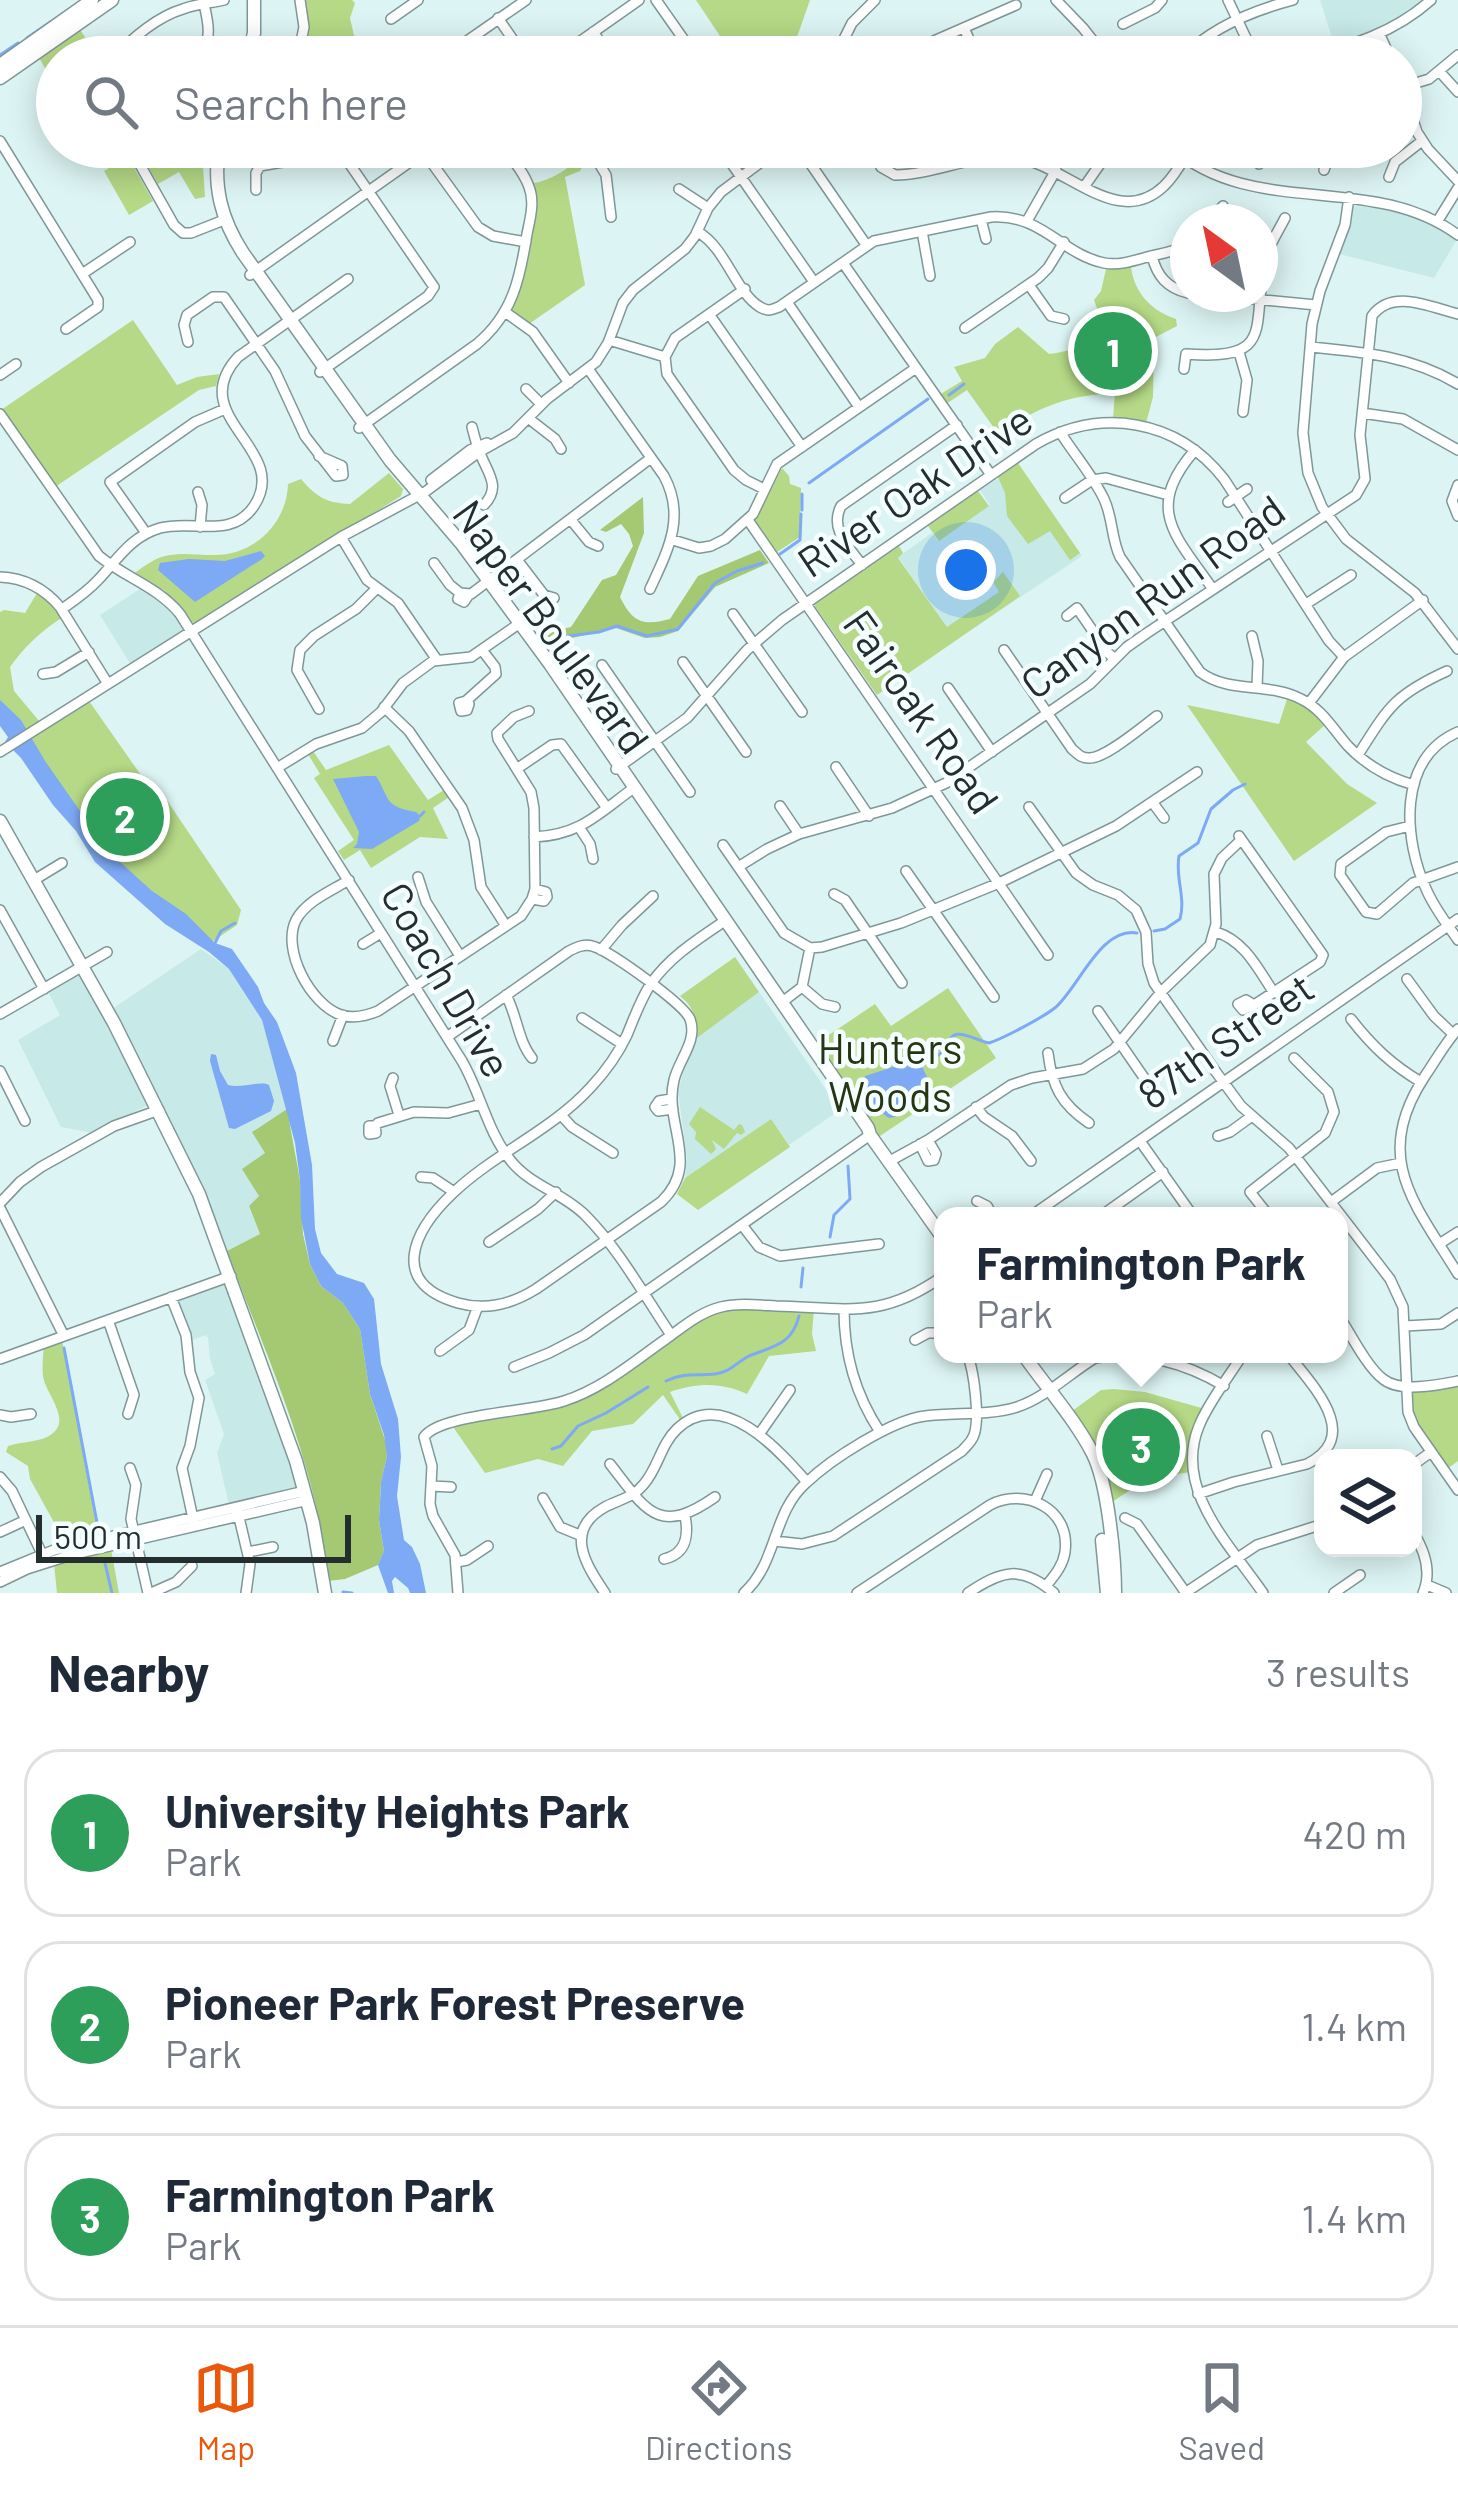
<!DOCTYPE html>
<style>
body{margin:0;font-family:Barlow,sans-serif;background:#f2f2f3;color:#1f2937}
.controls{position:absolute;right:36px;bottom:36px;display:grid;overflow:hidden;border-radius:24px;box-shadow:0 6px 30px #0003}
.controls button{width:108px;height:108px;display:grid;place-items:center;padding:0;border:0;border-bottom:3px solid #e0e1e3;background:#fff;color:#1f2937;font:60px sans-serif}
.compass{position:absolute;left:1170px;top:204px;width:108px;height:108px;border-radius:50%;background:#fff;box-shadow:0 6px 30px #0003;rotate:327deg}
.scale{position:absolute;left:36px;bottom:30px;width:315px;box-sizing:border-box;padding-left:12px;border:6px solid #252e2e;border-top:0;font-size:33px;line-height:42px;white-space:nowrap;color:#252e2e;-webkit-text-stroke:9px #f5ffff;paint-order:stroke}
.you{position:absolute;left:966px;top:570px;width:42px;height:42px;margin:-30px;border:9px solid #fff;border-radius:50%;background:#1a73e8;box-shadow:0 0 0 18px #1a73e833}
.badge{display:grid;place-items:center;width:78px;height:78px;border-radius:50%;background:#ea580c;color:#fff;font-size:39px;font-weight:700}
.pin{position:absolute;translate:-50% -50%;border:6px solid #fff;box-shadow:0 3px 12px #0006}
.popup{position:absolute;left:934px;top:1207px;width:414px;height:156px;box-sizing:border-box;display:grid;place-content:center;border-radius:24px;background:#fff;filter:drop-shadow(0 3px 9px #0005);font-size:39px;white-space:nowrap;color:#747a83}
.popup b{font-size:45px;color:#1f2937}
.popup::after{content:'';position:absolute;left:50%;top:100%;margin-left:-24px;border:24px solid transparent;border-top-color:#fff}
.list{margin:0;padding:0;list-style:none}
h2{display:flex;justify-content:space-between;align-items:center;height:156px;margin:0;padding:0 48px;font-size:51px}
h2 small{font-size:39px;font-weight:400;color:#747a83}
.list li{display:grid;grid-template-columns:78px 1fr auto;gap:36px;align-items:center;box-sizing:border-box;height:168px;margin:0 24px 24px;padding:0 24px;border:3px solid #e0e1e3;border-radius:36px}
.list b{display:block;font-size:45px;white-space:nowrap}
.list p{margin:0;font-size:39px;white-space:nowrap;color:#747a83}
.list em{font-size:39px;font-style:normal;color:#747a83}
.icon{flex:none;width:66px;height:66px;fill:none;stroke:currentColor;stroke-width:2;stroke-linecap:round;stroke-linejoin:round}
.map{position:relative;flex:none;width:1458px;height:1593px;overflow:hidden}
.search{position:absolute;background:#fff;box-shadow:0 6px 30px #0003;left:36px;right:36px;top:36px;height:132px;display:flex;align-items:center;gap:30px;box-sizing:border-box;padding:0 42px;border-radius:66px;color:#747a83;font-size:45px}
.sheet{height:732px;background:#fff}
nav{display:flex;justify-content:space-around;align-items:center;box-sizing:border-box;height:168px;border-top:3px solid #e0e1e3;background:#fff;font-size:33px;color:#747a83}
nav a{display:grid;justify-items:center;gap:6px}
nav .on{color:#ea580c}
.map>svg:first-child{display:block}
.built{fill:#c7e9e8}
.green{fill:#b5d986}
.forest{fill:#a4c972}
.water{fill:#7da9f5}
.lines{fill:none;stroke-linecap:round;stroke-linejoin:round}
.stream{stroke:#7da9f5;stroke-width:3}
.minor-casing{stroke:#809797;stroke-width:12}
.major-casing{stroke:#809797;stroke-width:15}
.minor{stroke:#fff;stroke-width:9}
.major{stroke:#fff;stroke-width:12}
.labels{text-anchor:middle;stroke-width:9;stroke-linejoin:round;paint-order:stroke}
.street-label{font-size:42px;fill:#252e2e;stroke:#f5ffff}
.park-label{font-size:42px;fill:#273612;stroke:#f5ffff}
</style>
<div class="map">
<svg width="1458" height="1593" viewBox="0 0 1458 1593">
<rect width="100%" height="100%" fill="#dcf5f4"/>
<path class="built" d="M1320,0H1423L1382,28L1334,44Z
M1353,206L1383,208L1409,214L1435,225L1456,241L1434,278L1339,254Z
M1018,466L1082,556L956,640L898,557L932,533L938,541L990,505L980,490Z
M143,587L170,606L185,629L131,665L100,615Z
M201,949L229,969L262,1020L287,1109L253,1131L266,1153L259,1196L249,1207L260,1234L227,1251L194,1169L112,1009Z
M77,973H81L88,985L150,1104L93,1133L61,1127L18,1040L60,1015L47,990Z
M759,992L840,1110L789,1145L771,1119L685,1178L687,1158L678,1091L686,1063L697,1038Z
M226,1279L298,1487L297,1490L229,1505L217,1453L224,1434L205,1380L215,1374L210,1359L208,1338L206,1335L190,1341L175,1297Z"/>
<path class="green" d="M305,0H352L355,3L350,18L359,57H303C308,37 310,21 305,0Z
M696,0H810L790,57H734Z
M79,28L85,37L81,57H57V89L38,56Z
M137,147H205L203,167L205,197L195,199L179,172L158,184Z
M586,148L590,153L580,171L565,177L585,285L529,324L510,312C528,275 539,224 532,183C550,182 577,165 586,148Z
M128,157L153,201L129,215L104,171Z
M1131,267C1134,292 1151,311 1176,319L1177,326L1154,338L1153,397L1146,423L1113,419L1115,393C1069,395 1036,407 999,435L967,390L946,404L939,395L962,381L954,367L985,358L995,344L1018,327L1049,354C1078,350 1085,346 1102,322L1094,300L1101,291L1106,269Z
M133,320L177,385L197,377L219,374L216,386L199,390L55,487L1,410Z
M1018,463L1080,553L1070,560L1050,531L1028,544L1007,516L1005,493L998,477Z
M782,468L789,476L790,484L801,488L800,537L777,552L755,521Z
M389,473L403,489L401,496L196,624L190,621L164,590L132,575C143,567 153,559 165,556C183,552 196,555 213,555C254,556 287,523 288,484L301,479C316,497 327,503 350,504Z
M978,491L989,506L939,541L928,526Z
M899,546L903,553L898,558L947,627L999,592L993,582L1003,572L1020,596L877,695L814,605Z
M39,590L63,617C41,631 25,646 10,667L14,691L45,728L89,701L150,788L168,802L241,910L237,925L210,943L115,873L0,710V612L4,610L25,613Z
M1288,696L1307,706L1326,724L1306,742L1347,784L1377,803L1294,861L1187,705L1279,724Z
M389,745L428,800L444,790L449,797L433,808L448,839L420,837L371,868L360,850L344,860L338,851L354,840L314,778L320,774L308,754L313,751L326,770Z
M735,957L759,992L697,1038C698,1021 694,1007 680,996Z
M948,988L996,1058L877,1138L814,1045L875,1004L891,1026Z
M700,1107L734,1130L739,1124L742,1125L745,1132L741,1135L737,1133L724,1149L712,1140L716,1149L711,1154L695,1139L696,1132L689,1124Z
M771,1119L790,1147L698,1210L677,1194L685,1178Z
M733,1307L814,1309L812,1334L816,1351L769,1356L747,1394C720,1382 697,1383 670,1392L684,1420L681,1421L663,1395L633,1424L592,1431L563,1466L538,1459L485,1473L451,1424L560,1405L697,1320Z
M62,1340L98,1536L66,1544L30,1479L28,1466L6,1452L8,1446C20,1442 36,1442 47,1437C76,1423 45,1394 43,1376C42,1367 43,1356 44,1346Z
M1458,1384V1461L1447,1469C1431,1446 1406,1419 1412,1389Z
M1114,1389L1145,1392L1205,1409L1190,1472L1147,1479L1109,1504L1106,1483L1068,1414L1101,1390Z
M111,1549L119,1593H57L54,1564Z"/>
<path class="forest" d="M643,497L644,533L620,597C633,623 643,626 670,619L698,576L760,550L769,563L715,587L678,631L660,637L645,638L616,628L554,642L545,649L536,635L571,627L602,580L616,575L633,546L629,534L621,524L606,532L600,530Z
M287,1109L300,1180L303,1234L310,1264L321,1286L343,1303L360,1329L370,1394L386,1443L387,1456L381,1482L379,1520L384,1551L378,1565L345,1579L328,1581C318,1467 267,1358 227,1251L260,1234L249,1206L259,1196L242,1169L265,1153L252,1132Z"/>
<path class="water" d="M261,551L265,556L262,559L195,602L158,570L160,563L189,559L225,561Z
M0,700L21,720L45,761L108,851L152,891L186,914L215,943L232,949L258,987L264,1003L277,1022L296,1073L312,1165L315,1229L321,1253L337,1274L364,1283L374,1299L381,1364L398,1419L401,1457L397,1496L404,1540L412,1547L420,1564L426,1593H410L408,1588L395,1577L392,1581L394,1593H388L378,1565L384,1551L379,1520L381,1482L387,1456L384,1435L370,1394L360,1329L343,1303L321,1286L310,1264L301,1218L300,1180L295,1143L262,1020L229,969L209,952L165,924L95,862L76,831L53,805L21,758L5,742L8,737L0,726Z
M366,776H376C391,800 383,806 416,812L420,816L419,821L372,849L353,848L357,844L359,832L333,779Z
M211,1054L216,1055L220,1071L228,1085C242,1089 260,1080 269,1085L274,1101L271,1111L235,1129L229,1128L210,1061Z
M921,1064L927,1077L928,1093L915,1099L899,1116L889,1118C876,1110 863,1092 865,1076L896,1066Z"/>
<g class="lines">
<path class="stream" d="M27,38L52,21
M0,55L18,43
M949,395L964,384
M809,483L928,399
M802,510V494
M780,554L800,540L801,514
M542,646L569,636L599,632L617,626L647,636L678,629L715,583L737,571L763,563
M420,816L424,812
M1154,931L1165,929L1180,919C1186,897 1175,878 1179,856L1198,843L1211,809L1233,790L1245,784
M215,943L221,931L235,923
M923,1065L946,1050C951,1021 973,1040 989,1043C1004,1038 1044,1017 1056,1007C1080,985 1101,927 1137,933
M830,1237L834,1215L850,1199L848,1166
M801,1287L803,1268
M64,1348L98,1528
M666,1381C686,1372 694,1376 715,1374C729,1373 737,1362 749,1356C773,1346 792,1345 799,1316
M552,1449L561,1446L578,1426L606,1413L648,1387
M104,1559L112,1593
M343,1592L352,1593"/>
<defs>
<path id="minor" d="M656,0L696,57
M1056,0L1083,28L1106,57
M1228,0L1255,57
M498,18L525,57
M391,19L418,0
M1123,24L1155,8L1162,0
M964,28L977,57
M593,32L611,57
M1380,35L1390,57
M116,57C131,38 159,16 183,9C196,4 211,3 224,0
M202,57C211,37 209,25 204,4
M298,57L304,27L300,0
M444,57L526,0
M558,57L639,0
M835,57L852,23L875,0
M904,57L913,50L1016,5
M1044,57L1064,48
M1183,57C1211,28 1255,10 1293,0
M1306,57C1353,45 1394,33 1431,0
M1439,71L1458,92
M1401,83L1417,132L1428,149L1458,181
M1403,87L1429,79L1458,55
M0,141L98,300V307L66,329
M130,147L174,225L183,233H191L224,220
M589,147L606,175L611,217
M799,147L867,246
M871,147L881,167L895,175C933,175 970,155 1008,157C1062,158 1115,233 1164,186C1176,175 1183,160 1191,147
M1171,147C1253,220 1371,171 1458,235
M1258,147L1259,164
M424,152L478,227L493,236L526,242
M727,157L814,282
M1324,170L1332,147
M1389,177L1395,162L1422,141
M1084,187L1112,147
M679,189L708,208
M256,190V173L260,166L294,160L317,147
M1349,197L1345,225L1320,291L1312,324L1303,433L1308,473L1322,507L1346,539L1415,593L1458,649
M981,219L986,239
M1027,221L1056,170
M1209,222L1223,206
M1437,222L1458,188
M922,231L930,276
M698,232C726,248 736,293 760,307C769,312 770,310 779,307L874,241L991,217C1043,214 1061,254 1104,263C1120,266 1136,260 1151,256C1164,253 1176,251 1188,245
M1152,256C1157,276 1167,288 1188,293
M843,263L991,475
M82,274L130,242
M250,275L431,147
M1029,285L1051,316L1064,319
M1202,294L1316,305
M787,302L859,407
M505,312L533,332L569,383
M709,314L802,447
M965,328L1038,278L1048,268L1064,242
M609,340L665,357
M188,342L184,325L187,315L213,297H224L275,371L305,436L336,476L343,475L342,466L319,456
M1310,347C1363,352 1411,356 1458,384
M1239,352L1247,380L1243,412
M665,357L667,374L734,470L746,480L764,489
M665,357L675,338L745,289
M1184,369L1186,354C1277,361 1251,327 1265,261C1268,246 1278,232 1285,218
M589,370L664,476C686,517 668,550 650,589
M320,372L428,296L434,287L338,147
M0,375L16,364
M526,389L541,404
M1362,413L1403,419L1458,450
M0,414L99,556C126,578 158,587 180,614L462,1061C481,1094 487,1131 511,1161C530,1185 563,1193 585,1215C619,1249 644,1295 671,1335
M528,418L555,439L561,449
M472,427C475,438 477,448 482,458C490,476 500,488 484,505
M359,428L477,344C513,314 520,278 527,234C530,219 535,202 529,187C524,172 512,159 503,147
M1060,432C1074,454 1093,476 1104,499C1113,518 1111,538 1120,557L1200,672C1229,694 1269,682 1301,699C1322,709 1333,729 1348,746C1366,765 1389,778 1414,785
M1195,450C1144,509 1175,535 1212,588
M431,480L470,450L487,443
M1458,485L1452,501L1458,516
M198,492L202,505L200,527
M1065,498L1092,480L1106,478L1168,495
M1228,502L1247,489
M571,520L589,542L598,546
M748,520L1048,955
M146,533L110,482L195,422L225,409
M341,537L367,580L398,603L437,660
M673,540L699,548L711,546L725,539L753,514L777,464L916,368
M518,561L544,595L554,598
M434,563L450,585L460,593
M862,565C849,547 829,529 841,506L957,425
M0,577C25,578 44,588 60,607L108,684
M468,596L464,602L458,599L460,593L471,594L651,458
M1306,604L1351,575
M62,609C75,600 87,592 98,580C118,559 130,537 160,528C193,519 231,540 254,506C292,449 183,417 238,357L348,279
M733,614L802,712
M1067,616L1077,608L1108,653L1115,659
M1252,636L1258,661L1257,687
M1004,650L1072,749C1078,754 1080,758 1089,758C1105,759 1143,726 1157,716
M683,662L746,752
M602,665L690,792
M43,674L56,672L89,652
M948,688L992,752
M466,701L459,703L461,711L467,710L469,704L466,701L496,674L495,667L482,650
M1309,703L1344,657L1423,600
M384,707L409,731L462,808L474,840L481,887L506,926
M319,709L297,670L300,650L314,636L356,609L376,589
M1458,732C1397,758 1403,840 1427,891C1435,909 1447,924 1458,940
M0,752L341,537L425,492L479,452L513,433L547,399L596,362L608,343L623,303L633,290L685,249L695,236L708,208L721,192L781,147
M1358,755C1388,708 1394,695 1447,671
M836,767L869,816
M277,768L316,744L362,728L381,712L403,683L433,661L471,657L520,623
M518,768L552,745L561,744L607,808
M616,769L687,718L747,650L782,620L1036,444C1101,407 1177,419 1224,479L1329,641L1344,657
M1153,803L1164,818
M780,806L799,834
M1029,807L1076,873L1093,885L1118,895L1136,910L1146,932L1148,964L1154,983L1216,1072L1241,1106L1289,1148L1390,1279L1403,1307L1408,1412L1414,1427L1458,1490
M1410,826L1386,832L1341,864L1340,875L1366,912L1377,914L1413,883L1458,867
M579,827L590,844L593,859
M1239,836L1323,955L1320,962L1254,1005L1246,1000L1238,1004L1243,1010L1254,1005
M534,837C581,835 599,813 635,787
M723,845L784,933L810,948L822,947L901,923L999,883L1116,826L1197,772
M738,867L767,849L799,834L892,808L946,783L1090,684L1127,647L1147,633L1356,495L1365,479L1360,435L1372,316C1392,288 1430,307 1458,314
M906,871L994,997
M418,877L426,902L460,956
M34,880L62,863
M349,880C331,891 306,901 296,920C281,950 311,1005 341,1015C354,1019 366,1016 378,1011L521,916L532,899L535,889L534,808L531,792L498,739L497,733L514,717L529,711
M834,894L845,900L902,983
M532,899L544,901L547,897L546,892L535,889
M0,910L44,989
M1216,932C1245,941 1258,969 1274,993
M363,944L381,933
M601,950L622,925L653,896
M1407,979L1434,1016L1453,1034
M802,987L822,1004L835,1007
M506,995C517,1015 518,1041 532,1058
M781,1003L802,987L810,948
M1098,1011L1147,1082
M0,1014L107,952
M582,1018L622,1044
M1351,1019C1372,1046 1392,1065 1421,1082
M1458,1029C1445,1043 1436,1060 1425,1076C1371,1158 1415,1204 1458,1274
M447,1037L569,951C577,947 585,943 595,947C611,952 684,1004 690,1019C698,1041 679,1059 674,1080C663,1125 702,1163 661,1202L536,1289C512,1304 486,1311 458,1303C388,1283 413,1231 453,1193C495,1153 551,1131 591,1087C605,1072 618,1054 627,1035C634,1018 640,1001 650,985C669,957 698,939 726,920
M333,1041L343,1015
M1048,1053C1052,1086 1061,1104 1089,1123
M0,1071L25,1121
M393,1078L390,1086L399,1115
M671,1099L659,1101L655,1107L658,1111L673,1109
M976,1107L984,1117L1012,1136L1031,1161
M561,1115L572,1127L613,1153
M375,1126H369V1134L376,1133L375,1126L378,1123L414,1112L448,1113L481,1104
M1218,1136L1230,1132L1252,1116
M1140,1141L1193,1216
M920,1144L928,1161L934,1160L936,1154L928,1140
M888,1162L928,1140L1011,1085L1032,1078L1083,1069L1114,1049L1161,992L1210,945L1216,924L1214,874L1222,858L1240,841
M421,1177L433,1178L454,1192
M977,1201L987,1206L993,1216
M1331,1202L1377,1168L1401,1163
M0,1203L20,1182L41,1167L114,1126L159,1110
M0,1208L64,1336
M1031,1216L1458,919
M1101,1216L1163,1172
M1269,1216L1250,1192L1325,1133L1334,1112L1328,1092L1294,1058
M742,1225L759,1247L780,1256L879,1244
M489,1242L538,1209L556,1192
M1439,1244L1458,1232
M171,1297L186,1335L190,1372L199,1398L190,1446L182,1468L194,1523
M844,1309C844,1355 855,1394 880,1432
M1339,1316C1350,1333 1367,1367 1383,1379C1400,1393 1438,1385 1458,1381
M108,1320L134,1395L128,1414
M1405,1326L1441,1324L1458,1313
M915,1340L928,1333H943
M440,1351L469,1330L478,1306
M1243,1354C1229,1377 1209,1401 1199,1426C1173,1489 1230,1545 1263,1593
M0,1359L231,1276
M514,1367L549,1353L584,1335L870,1135
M0,1415L11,1417L31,1414
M760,1433L790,1390
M1267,1436L1278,1470
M610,1464C646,1510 658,1537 715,1497
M1413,1465L1431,1452
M130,1468L136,1485L131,1519L148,1593
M0,1477L12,1491L43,1556
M431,1486L451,1487
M1198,1494L1234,1482L1307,1464C1363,1436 1313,1386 1288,1354
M543,1498L560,1527L582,1536
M1035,1501L1047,1474
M238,1513L250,1564L246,1593
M1125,1518L1137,1524L1186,1593
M0,1532L26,1520
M1413,1532C1425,1551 1432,1572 1423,1593
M774,1541L802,1544L833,1536L962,1451C967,1445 971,1443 974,1435C980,1418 974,1370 967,1354
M248,1552L273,1547
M664,1559C686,1554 689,1536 685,1516
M457,1562L467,1560L488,1546
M0,1572L54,1550L305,1491
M0,1582L27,1569L71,1555L308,1500
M1427,1585L1446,1593
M151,1593L176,1582L192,1566
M458,1593L455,1555L433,1516L430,1504L432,1466L424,1437C439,1414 532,1412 564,1401C602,1389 633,1362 666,1339C683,1327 700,1312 721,1307C739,1303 758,1305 776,1306C847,1308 881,1320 943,1276
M605,1593C586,1565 563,1530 605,1507C620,1499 633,1498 644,1484C658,1468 661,1444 677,1429C722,1386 779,1450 807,1482
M744,1593C778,1562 772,1513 806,1483C831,1459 892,1420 925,1416C955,1412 988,1416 1017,1407C1045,1398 1070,1373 1095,1358C1139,1350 1186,1363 1224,1386
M857,1593L990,1505C1024,1487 1071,1508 1065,1552C1063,1566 1054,1576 1046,1586
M968,1593C1001,1571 1021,1564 1054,1593
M1185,1593L1257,1545L1323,1524
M1334,1593L1360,1575"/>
<path id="major" d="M248,57L254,33V0
M0,65L92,0
M0,78L112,0
M219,147C213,187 221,219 243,253L390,460L461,543L550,664L868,1128L870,1135L943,1238
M0,821L114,1023L199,1194L296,1461L313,1523L325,1593
M1023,1354C1046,1387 1075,1419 1093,1454C1108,1484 1115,1559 1115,1593
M1102,1540L1107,1593"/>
</defs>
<use href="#minor" class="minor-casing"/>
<use href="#major" class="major-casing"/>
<use href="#minor" class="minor"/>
<use href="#major" class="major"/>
</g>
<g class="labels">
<g class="street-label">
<text transform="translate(915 491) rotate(-34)" y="15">River Oak Drive</text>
<text transform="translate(1153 597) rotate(-36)" y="15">Canyon Run Road</text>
<text transform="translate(551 627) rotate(54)" y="15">Naper Boulevard</text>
<text transform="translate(921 712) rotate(55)" y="15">Fairoak Road</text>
<text transform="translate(446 980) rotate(60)" y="15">Coach Drive</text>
<text transform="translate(1226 1041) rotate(-35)" y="15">87th Street</text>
</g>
<g class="park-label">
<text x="890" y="1064">Hunters<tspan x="890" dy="48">Woods</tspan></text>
</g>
</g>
</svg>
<div class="controls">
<button><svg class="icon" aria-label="layers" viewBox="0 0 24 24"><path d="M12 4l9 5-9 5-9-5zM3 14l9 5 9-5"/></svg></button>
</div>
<svg class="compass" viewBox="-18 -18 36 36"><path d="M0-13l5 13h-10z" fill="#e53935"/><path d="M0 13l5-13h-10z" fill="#747a83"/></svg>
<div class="scale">500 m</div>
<div class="you"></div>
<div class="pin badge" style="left:1113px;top:351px;background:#2e9e5b">1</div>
<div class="pin badge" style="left:125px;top:817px;background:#2e9e5b">2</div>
<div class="pin badge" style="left:1141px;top:1447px;background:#2e9e5b">3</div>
<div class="popup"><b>Farmington Park</b>Park</div>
<div class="search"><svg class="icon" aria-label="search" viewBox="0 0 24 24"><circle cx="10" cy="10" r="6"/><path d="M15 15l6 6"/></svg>Search here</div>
</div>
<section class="sheet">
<h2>Nearby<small>3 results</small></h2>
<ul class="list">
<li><span class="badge" style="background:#2e9e5b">1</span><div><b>University Heights Park</b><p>Park</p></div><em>420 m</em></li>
<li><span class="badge" style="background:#2e9e5b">2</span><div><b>Pioneer Park Forest Preserve</b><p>Park</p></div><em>1.4 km</em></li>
<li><span class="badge" style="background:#2e9e5b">3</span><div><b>Farmington Park</b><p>Park</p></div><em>1.4 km</em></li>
</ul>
</section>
<nav>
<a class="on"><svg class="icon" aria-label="map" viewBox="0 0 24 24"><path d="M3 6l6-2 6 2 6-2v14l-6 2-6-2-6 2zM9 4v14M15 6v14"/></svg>Map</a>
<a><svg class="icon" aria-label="directions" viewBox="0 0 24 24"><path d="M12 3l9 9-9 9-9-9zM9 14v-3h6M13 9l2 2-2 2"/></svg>Directions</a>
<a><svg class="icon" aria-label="saved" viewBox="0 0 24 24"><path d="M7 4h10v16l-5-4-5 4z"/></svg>Saved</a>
</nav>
